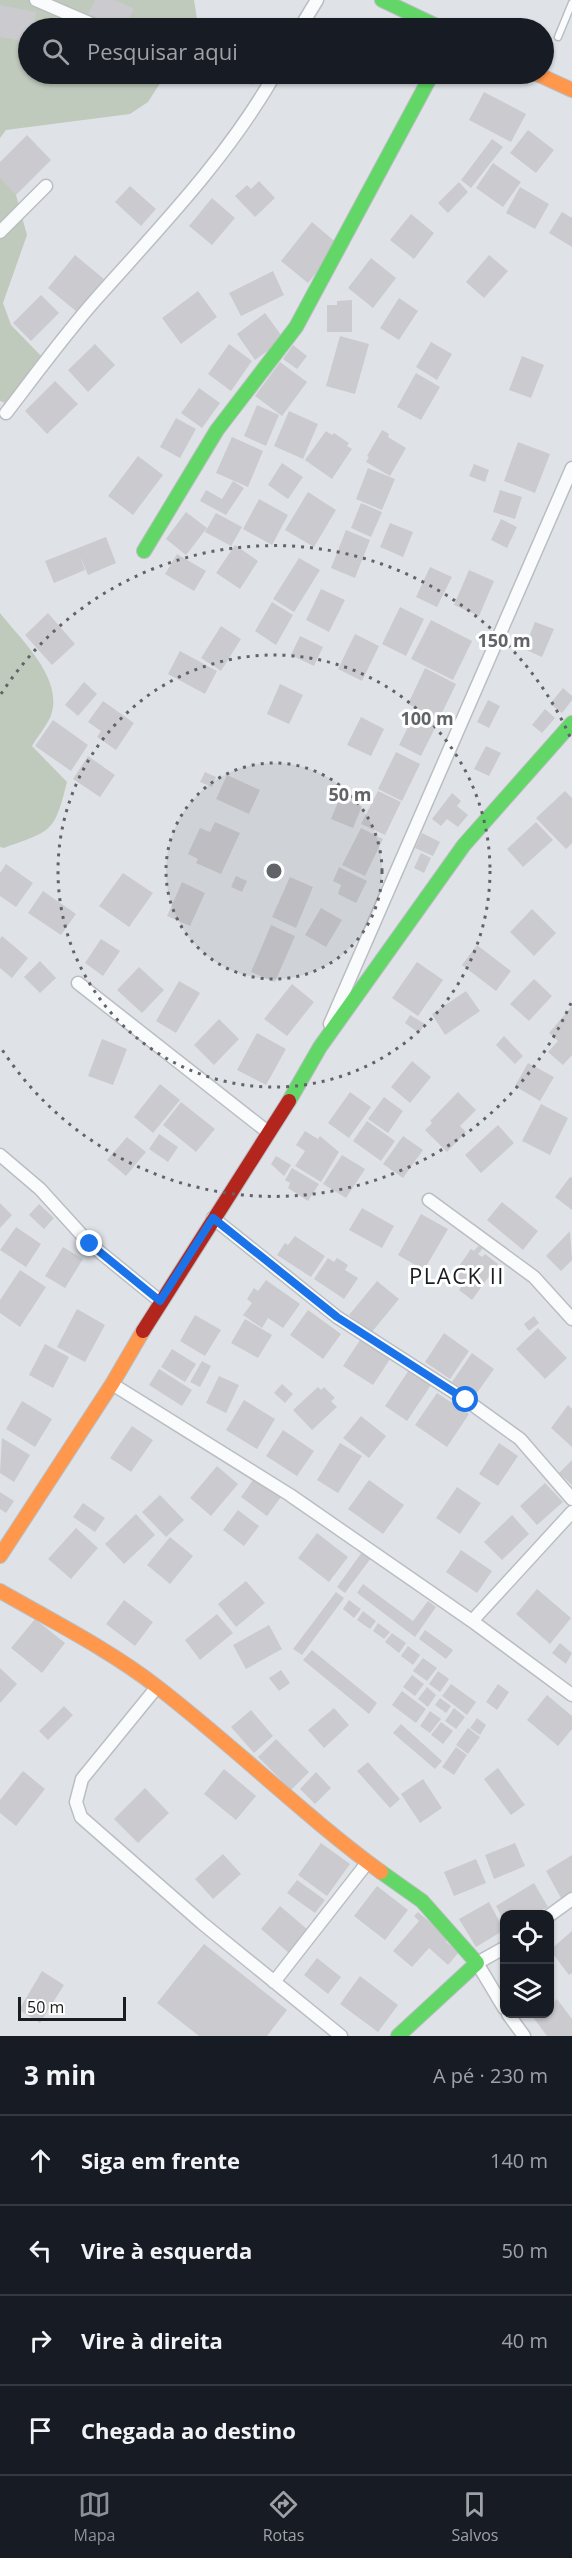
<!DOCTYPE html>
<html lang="pt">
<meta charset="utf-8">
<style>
body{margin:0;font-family:"Open Sans",sans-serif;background:#242831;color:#f1f3f6}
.controls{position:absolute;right:18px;bottom:18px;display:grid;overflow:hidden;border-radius:12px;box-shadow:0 2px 4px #0004}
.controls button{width:54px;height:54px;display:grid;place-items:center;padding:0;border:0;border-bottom:2px solid #363941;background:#171b24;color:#f1f3f6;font:30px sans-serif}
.scale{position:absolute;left:18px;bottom:15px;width:108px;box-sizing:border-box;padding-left:6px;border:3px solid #1b1e21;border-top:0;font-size:16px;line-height:21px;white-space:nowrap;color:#1b1e21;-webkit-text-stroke:4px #fff;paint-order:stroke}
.stop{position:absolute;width:18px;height:18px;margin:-14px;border:4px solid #1a73e8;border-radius:50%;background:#fff}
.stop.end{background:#1a73e8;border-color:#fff;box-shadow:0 2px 6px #0008}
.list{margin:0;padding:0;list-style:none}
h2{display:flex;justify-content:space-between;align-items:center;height:78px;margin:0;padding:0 24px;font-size:26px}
h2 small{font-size:20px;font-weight:400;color:#9ea1a6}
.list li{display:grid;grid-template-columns:39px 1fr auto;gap:18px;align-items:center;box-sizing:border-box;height:90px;padding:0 24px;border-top:2px solid #363941}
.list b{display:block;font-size:22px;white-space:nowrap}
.list em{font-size:20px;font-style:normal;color:#9ea1a6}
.icon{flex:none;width:33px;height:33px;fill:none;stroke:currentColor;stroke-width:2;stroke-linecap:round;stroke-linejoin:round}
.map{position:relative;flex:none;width:572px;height:2036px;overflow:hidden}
.search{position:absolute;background:#171b24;box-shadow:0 2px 4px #0004;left:18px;right:18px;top:18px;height:66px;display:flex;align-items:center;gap:15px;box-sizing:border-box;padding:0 21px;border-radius:33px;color:#9ea1a6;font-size:22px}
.sheet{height:438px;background:#171b24}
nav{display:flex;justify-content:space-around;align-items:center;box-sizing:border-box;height:84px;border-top:2px solid #363941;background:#171b24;font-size:16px;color:#9ea1a6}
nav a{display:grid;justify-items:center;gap:3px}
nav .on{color:#8c9099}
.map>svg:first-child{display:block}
.green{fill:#c0cabc}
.building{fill:#cbcace}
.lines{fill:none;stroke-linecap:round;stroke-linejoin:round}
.lane-casing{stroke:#babec2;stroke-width:9}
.street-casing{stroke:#babec2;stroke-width:15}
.fast-casing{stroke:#babec2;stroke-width:16}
.slow-casing{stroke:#babec2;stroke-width:16}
.jam-casing{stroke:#babec2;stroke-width:16}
.lane{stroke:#fafbfc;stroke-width:6}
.street{stroke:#fafbfc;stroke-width:12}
.fast{stroke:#63d668;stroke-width:14}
.slow{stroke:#ff974d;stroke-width:14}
.jam{stroke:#b3261e;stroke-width:14}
.route{stroke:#1a73e8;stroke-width:8}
.ring{fill:none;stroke:#606367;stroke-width:3;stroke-dasharray:3 6}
.labels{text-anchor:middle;stroke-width:6;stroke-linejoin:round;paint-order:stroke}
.neighbourhood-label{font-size:22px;letter-spacing:1.5px;fill:#1b1e21;stroke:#fff}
.centre{fill:#606367;stroke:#fff;stroke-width:3}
.ring-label{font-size:18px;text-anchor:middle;font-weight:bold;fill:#606367;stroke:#fff;stroke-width:6;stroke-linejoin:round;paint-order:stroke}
</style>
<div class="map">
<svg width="572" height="2036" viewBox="0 0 572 2036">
<rect width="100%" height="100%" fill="#dfe3e8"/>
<path class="green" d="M0,0H194L197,19L193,28H28V74H166L148,102L130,114L6,130L0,138Z
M0,163L16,195L27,235L3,303L11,325L43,358L8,404L0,401Z
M0,613C21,640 66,680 50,718C45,728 37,737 32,746L67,782C54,834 52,830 4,848L0,847Z"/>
<path class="building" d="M95,0H115L134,9L124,28H116L88,14Z
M0,5L36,12L33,28H28V42L0,37Z
M231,74H259L253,85Z
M484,92L526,114L511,142L469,120Z
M528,130L554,150L536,173L510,153Z
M27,135L51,160L16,195L0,178V162Z
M492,139L503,147L471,188L461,180Z
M493,163L521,182L503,207L476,188Z
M259,181L275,198L255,217L235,196L247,185L251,189Z
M459,182L468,192L448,213L438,203Z
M130,186L156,209L141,226L115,202Z
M520,187L549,204L535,229L506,213Z
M212,198L235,218L212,245L189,226Z
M562,212L572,218V247L549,233Z
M411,214L434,233L414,259L390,240Z
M312,222L339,245L308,283L281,261Z
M75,255L104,279L77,312L48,288Z
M489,255L508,271L484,298L466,282Z
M371,258L396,278L373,308L348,288Z
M273,271L284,295L241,316L229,293Z
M198,291L217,317L181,344L162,318Z
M41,295L59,313L31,341L13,323Z
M399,298L418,311L399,340L380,328Z
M352,300V332H327V305H337V301Z
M265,313L284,339L255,360L237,334Z
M340,336L369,344L355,394L326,386Z
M431,342L452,354L437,380L416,367Z
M95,344L115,365L88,392L68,370Z
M229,344L252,361L231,391L208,374Z
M293,345L307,356L297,369L283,359Z
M522,356L544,365L531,398L509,390Z
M280,362L307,382L282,416L255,396Z
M416,373L440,387L421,420L397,407Z
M55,381L78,404L47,434L25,411Z
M199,388L220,403L202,428L181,413Z
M257,405L279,415L266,446L244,436Z
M289,411L318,424L303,459L274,446Z
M176,418L196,429L180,458L160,447Z
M382,430L389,434L388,437L406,448L390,476L366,462L369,457L367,456Z
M326,431L332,435L334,433L349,443L347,446L352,449L332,479L305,460Z
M232,437L263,451L248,487L216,473Z
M518,442L550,454L535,493L504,481Z
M138,456L163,475L133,515L108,496Z
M282,463L303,477L288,499L268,485Z
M474,464L489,470L485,482L469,476Z
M368,468L395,479L382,510L356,499Z
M233,481L244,488L226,515L200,501L206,490L222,499Z
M500,490L522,497L515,519L493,512Z
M308,492L336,510L314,547L285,530Z
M259,499L288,515L272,545L243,529Z
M361,503L382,512L371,537L351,528Z
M186,512L207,528L186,555L166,539Z
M216,513L242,527L231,546L205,532Z
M501,519L517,527L507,548L491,540Z
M390,523L413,532L403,557L380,547Z
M346,530L370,540L355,578L331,568Z
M106,537L116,563L88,575L80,556L85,570L54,583L45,561Z
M235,545L258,561L240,589L216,573Z
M177,554L206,571L194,591L165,574Z
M299,558L320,570L294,612L273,599Z
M430,567L452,577L437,607L416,597Z
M469,570L494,581L479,616L454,605Z
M321,589L345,600L329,632L306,620Z
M272,602L293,615L276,645L255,631Z
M400,607L424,619L406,656L382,644Z
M48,613L75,644L52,665L25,635Z
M431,620L472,641L453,680L411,659Z
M535,622L554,629L542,657L524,649Z
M221,626L241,639L221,671L201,658Z
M355,634L379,646L362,681L338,669Z
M300,636L323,647L314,666L291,655Z
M180,651L217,671L205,694L168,674Z
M425,668L456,684L439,719L408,704Z
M84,682L97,694L78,716L65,705Z
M280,684L303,695L289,724L267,714Z
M563,688L572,696V700L562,713L550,704Z
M488,700L500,706L489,728L477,722Z
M103,701L134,723L116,750L97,737L101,731L88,722Z
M545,709L555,718L542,733L532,725Z
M416,711L438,722L421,756L399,745Z
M361,717L384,729L371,756L347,745Z
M53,720L88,745L71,771L35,746Z
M486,746L501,753L489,776L474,769Z
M396,752L420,764L402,801L378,789Z
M88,756L115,775L100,797L73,779Z
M205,772L216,777L212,787L200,782Z
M227,775L260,790L249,814L216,799Z
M378,791L401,802L385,835L361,824Z
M565,791L572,798V843L566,849L536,818Z
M452,793L461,801L457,806L468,815L458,827L447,819L441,826L432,819Z
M340,797L362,806L353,828L331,819Z
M215,822L240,833L221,874L196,863L198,859L188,854L200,828L210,832Z
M536,822L553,840L523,867L507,849Z
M361,828L383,839L365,876L342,865Z
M422,833L440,842L433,856L415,848Z
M421,853L431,858L424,873L414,868Z
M6,864L33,883L16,907L0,896V873Z
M339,867L367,881L356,903L338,894L341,885L333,881Z
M123,873L153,893L129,927L99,906Z
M236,876L247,881L242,892L231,887Z
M290,877L313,887L296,928L272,917Z
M182,882L205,893L190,926L167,916Z
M43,891L76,914L61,935L28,913Z
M321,908L342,920L326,947L305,935Z
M532,909L556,933L534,956L510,932Z
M271,925L295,936L275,982L251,972Z
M2,936L28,958L12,978L0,968V939Z
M101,939L120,951L103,976L85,963Z
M477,945L511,971L496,991L462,965Z
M40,961L56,978L40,993L24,977Z
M417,962L443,980L418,1016L392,998Z
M139,967L164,990L142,1013L117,990Z
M534,979L552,996L529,1021L510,1004Z
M179,981L200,993L176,1033L156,1021Z
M292,984L314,1002L287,1036L264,1019Z
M466,991L480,1011L445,1035L432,1014Z
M572,1006V1055L563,1065L548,1052L558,1041L549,1033Z
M410,1015L425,1024L419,1033L405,1023Z
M219,1019L239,1039L214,1065L194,1045Z
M257,1033L286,1049L266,1085L237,1070Z
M504,1036L523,1056L515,1064L496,1045Z
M102,1039L127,1049L113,1085L88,1076Z
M412,1061L431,1077L410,1103L391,1087Z
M528,1063L554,1077L540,1101L515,1086Z
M160,1084L180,1100L153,1133L134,1117Z
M350,1092L371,1107L349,1138L328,1123Z
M458,1092L476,1110L460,1126L466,1132L447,1152L425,1130L432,1123L430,1121Z
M384,1097L403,1111L388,1133L368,1119Z
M181,1102L215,1129L196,1152L163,1125Z
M541,1104L568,1118L550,1155L522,1141Z
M367,1121L395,1141L381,1161L353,1141Z
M498,1125L514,1143L481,1173L465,1155Z
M305,1131L318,1139L320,1136L339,1152L321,1182L295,1166L305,1151L296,1145Z
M159,1134L178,1147L168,1162L149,1149Z
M403,1136L423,1150L403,1178L383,1164Z
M127,1137L146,1152L126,1176L107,1160Z
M342,1155L365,1169L346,1198L323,1184Z
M276,1156L291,1165L284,1176L271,1164Z
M292,1168L319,1184L308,1201L288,1188L290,1183L285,1180Z
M570,1177L572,1178V1210L555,1197Z
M502,1202L538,1231L523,1250L487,1220Z
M0,1203L12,1215L0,1228Z
M39,1204L54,1218L44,1229L29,1215Z
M362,1208L394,1226L382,1248L349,1230Z
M421,1214L448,1229L424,1270L398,1255Z
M16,1227L41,1244L26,1267L0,1250Z
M570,1231L572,1260L561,1271L546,1256Z
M295,1236L325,1256L311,1277L277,1255L285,1243L288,1245Z
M478,1246L483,1248L478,1254L482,1257L485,1254L498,1264L472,1300L459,1290L463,1284L452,1276L471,1249L474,1251Z
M63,1247L83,1259L65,1288L45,1276Z
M328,1258L334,1262L337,1258L348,1265L345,1270L358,1278L344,1299L314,1279Z
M20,1270L46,1287L20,1327L0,1313V1300Z
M266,1280L300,1304L283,1328L268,1318L262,1328L243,1315L252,1303L247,1299L254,1288L258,1291Z
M377,1281L399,1299L371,1333L349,1315Z
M77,1309L105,1325L85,1362L57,1347Z
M308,1310L341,1334L323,1359L290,1335Z
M195,1315L221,1330L205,1356L180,1341Z
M534,1316L539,1323L529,1331L524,1324Z
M245,1319L272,1335L258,1358L231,1343Z
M538,1328L567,1358L545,1379L516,1349Z
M444,1333L469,1351L450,1379L425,1362Z
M362,1337L392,1356L373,1385L343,1366Z
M45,1344L69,1357L53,1388L29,1375Z
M172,1349L196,1364L185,1382L161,1367Z
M472,1353L494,1369L474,1397L452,1382Z
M202,1361L211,1366L200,1387L190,1382Z
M159,1369L192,1390L182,1406L149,1385Z
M409,1370L431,1385L407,1421L385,1406Z
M219,1376L239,1385L226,1413L206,1403Z
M282,1384L293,1394L285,1403L274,1393Z
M318,1387L321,1390L324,1387L335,1398L331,1401L337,1407L312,1430L293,1410Z
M437,1393L469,1414L447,1447L415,1425Z
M244,1400L275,1419L257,1449L226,1430Z
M22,1401L52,1419L35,1447L6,1429Z
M568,1405L572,1409V1447L551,1428Z
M361,1416L386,1436L369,1458L343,1438Z
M132,1426L153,1440L131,1472L110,1458Z
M283,1430L314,1451L297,1476L266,1456Z
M2,1438L30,1455L14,1482L0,1473Z
M340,1443L362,1456L338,1493L317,1480Z
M499,1443L518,1456L498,1486L479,1474Z
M572,1460V1485L559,1473Z
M217,1466L238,1484L211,1516L190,1498Z
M255,1477L281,1497L267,1516L241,1497Z
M369,1480L404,1505L383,1534L348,1509Z
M545,1483L563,1502L537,1525L520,1506Z
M457,1487L481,1503L460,1534L436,1518Z
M0,1492L14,1501L6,1513L0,1509Z
M160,1495L184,1520L166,1537L142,1512Z
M83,1503L105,1518L95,1532L73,1517Z
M238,1510L259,1526L244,1546L223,1530Z
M136,1514L155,1535L124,1564L105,1544Z
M512,1515L529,1534L502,1560L484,1542Z
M76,1528L98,1548L71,1579L48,1559Z
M317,1533L348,1557L329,1582L298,1558Z
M170,1537L193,1556L170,1584L147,1565Z
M461,1550L492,1571L477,1593L446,1572Z
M362,1552L371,1558L345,1593L337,1587Z
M246,1581L265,1603L236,1627L218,1604Z
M363,1584L413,1621L428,1601L436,1607L415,1637L357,1593Z
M537,1589L571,1618L550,1644L516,1614Z
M336,1592L344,1598L302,1655L293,1649Z
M124,1600L153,1622L135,1646L106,1624Z
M349,1600L361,1609L354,1618L343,1609Z
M363,1611L376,1621L370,1629L357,1620Z
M217,1614L233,1633L200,1660L185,1640Z
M35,1619L65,1643L42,1673L11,1648Z
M378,1623L390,1632L384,1639L373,1631Z
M269,1625L282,1649L246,1669L233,1645Z
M425,1630L453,1650L446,1659L419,1639Z
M392,1633L406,1643L399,1653L385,1642Z
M560,1643L572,1653L566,1664L552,1653Z
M408,1646L420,1655L413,1665L401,1656Z
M312,1650L377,1703L369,1714L303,1660Z
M423,1658L437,1668L427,1681L413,1671Z
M0,1668L17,1684L0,1703Z
M281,1670L290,1683L279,1691L269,1678Z
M438,1671L449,1679L440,1692L429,1684Z
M412,1675L424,1684L415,1696L403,1687Z
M451,1684L476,1702L467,1715L442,1696Z
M498,1684L509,1692L497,1710L486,1702Z
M427,1687L436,1695L428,1707L418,1699Z
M402,1691L426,1709L416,1723L392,1705Z
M547,1695L572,1716V1729L558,1746L527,1720Z
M440,1698L451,1706L446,1713L435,1705Z
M64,1706L73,1715L48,1740L39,1731Z
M334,1708L349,1725L324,1748L308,1730Z
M454,1708L465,1717L456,1729L445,1721Z
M251,1710L273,1736L254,1753L231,1727Z
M430,1711L441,1719L430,1733L420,1726Z
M477,1718L486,1725L480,1735L470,1728Z
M441,1722L453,1731L443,1744L431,1735Z
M401,1724L442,1761L435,1769L393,1733Z
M468,1728L480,1737L468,1754L456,1745Z
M276,1739L309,1772L291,1790L258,1757Z
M456,1747L467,1755L454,1775L442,1767Z
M368,1762L400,1799L390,1808L357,1771Z
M498,1768L525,1805L511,1815L484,1779Z
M224,1769L256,1796L236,1820L204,1794Z
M23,1771L45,1789L16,1826L0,1813V1800Z
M316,1772L331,1788L315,1804L300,1789Z
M423,1779L442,1808L420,1823L401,1794Z
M145,1788L169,1813L138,1843L114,1819Z
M321,1843L350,1864L327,1896L298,1875Z
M515,1843L525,1866L494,1879L485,1855Z
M223,1854L241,1874L213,1899L195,1879Z
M572,1855V1891L561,1898L546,1871Z
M476,1859L486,1883L454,1896L444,1872Z
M297,1880L325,1900L315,1913L287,1893Z
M534,1883L548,1907L534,1914H504V1921L496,1906Z
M377,1886L408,1910L385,1940L354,1916Z
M489,1902L504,1930L476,1947L459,1919Z
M280,1906L308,1930L289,1953L261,1929Z
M418,1912L449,1938L446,1942L459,1952L448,1965L429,1948L412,1967L393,1951L419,1921L414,1916Z
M572,1931V1973L569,1975L550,1950Z
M204,1944L287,2010L267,2036H199L157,2003Z
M317,1958L341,1977L328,1994L304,1975Z
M42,1971L64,1985L40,2023L19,2010Z
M360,1976L398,2005L378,2032L340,2004Z
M557,1999L572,2019V2036H547L533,2017L538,2014H550V2005Z"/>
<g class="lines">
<defs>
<path id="lane" d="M558,37L572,3"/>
<path id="street" d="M36,0L101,28
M300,28L317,0
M0,232L46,186
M6,413C36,374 65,334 97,298C161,226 227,158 275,74
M78,983L269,1133
M330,1024L572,468
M0,1155L40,1189L90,1244L160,1301
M429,1200L534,1277L572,1319
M213,1218L337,1317L466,1400L520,1439L572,1499
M112,1384L290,1495L472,1621L572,1695
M472,1621L572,1512
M157,1687L82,1779L76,1802L81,1817L202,1923L341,2036
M550,1915L572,1899
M504,1948L477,1963L504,2008
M274,1982L367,1863
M508,2014L524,2036"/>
<path id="fast" d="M382,0L441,28
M144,551L217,430L296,327L432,74
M289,1101L320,1047L464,845L572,723
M381,1872L422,1901L477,1963L398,2036"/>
<path id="slow" d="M537,74L572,90
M0,1556L112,1384L143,1331
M0,1591C52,1621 108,1649 156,1686C233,1745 302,1814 381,1872"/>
<path id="jam" d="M143,1331L289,1101"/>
</defs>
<use href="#lane" class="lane-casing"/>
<use href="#street" class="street-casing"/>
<use href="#fast" class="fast-casing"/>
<use href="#slow" class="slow-casing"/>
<use href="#jam" class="jam-casing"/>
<use href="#lane" class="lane"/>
<use href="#street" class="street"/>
<use href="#fast" class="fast"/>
<use href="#slow" class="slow"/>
<use href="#jam" class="jam"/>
</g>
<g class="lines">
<path class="route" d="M90,1244L160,1301L213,1218L337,1317L466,1400"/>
</g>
<circle cx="274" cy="871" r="108" fill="#606367" fill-opacity=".12"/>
<g class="ring">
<circle cx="274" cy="871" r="108"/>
<circle cx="274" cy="871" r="216"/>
<path d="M571 1003A325 325 0 0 1 1 1048M1 694A325 325 0 0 1 571 739"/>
</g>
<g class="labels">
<g class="neighbourhood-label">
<text x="457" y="1284">PLACK II</text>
</g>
</g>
<circle cx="274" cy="871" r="9" class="centre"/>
<g class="ring-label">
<text x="504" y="647">150 m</text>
<text x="427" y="725">100 m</text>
<text x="350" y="801">50 m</text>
</g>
</svg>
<div class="controls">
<button><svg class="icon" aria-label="locate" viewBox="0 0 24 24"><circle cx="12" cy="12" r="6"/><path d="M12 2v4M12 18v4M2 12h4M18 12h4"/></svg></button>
<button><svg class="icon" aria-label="layers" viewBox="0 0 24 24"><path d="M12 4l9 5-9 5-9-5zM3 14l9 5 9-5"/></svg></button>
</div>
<div class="scale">50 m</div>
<div class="stop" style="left:466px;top:1400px"></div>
<div class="stop end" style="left:90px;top:1244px"></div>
<div class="search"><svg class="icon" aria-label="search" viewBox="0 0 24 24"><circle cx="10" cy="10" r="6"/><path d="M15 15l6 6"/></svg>Pesquisar aqui</div>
</div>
<section class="sheet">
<h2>3 min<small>A pé · 230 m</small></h2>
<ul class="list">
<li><svg class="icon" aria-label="ahead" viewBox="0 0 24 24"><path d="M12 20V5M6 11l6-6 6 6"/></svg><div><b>Siga em frente</b></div><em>140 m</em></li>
<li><svg class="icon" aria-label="left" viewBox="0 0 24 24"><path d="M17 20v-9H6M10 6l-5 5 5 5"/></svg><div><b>Vire à esquerda</b></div><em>50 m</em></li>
<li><svg class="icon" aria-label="right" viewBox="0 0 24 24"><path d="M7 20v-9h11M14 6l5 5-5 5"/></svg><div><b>Vire à direita</b></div><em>40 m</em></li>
<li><svg class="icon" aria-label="arrive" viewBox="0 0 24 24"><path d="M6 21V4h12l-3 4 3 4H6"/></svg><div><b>Chegada ao destino</b></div></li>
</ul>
</section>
<nav>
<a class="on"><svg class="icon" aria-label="map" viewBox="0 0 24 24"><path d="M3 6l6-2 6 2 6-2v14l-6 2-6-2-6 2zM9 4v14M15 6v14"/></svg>Mapa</a>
<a><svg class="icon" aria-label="directions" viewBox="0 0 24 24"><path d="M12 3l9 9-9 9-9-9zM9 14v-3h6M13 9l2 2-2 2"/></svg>Rotas</a>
<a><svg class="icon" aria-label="saved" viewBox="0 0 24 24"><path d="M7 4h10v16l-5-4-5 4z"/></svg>Salvos</a>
</nav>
